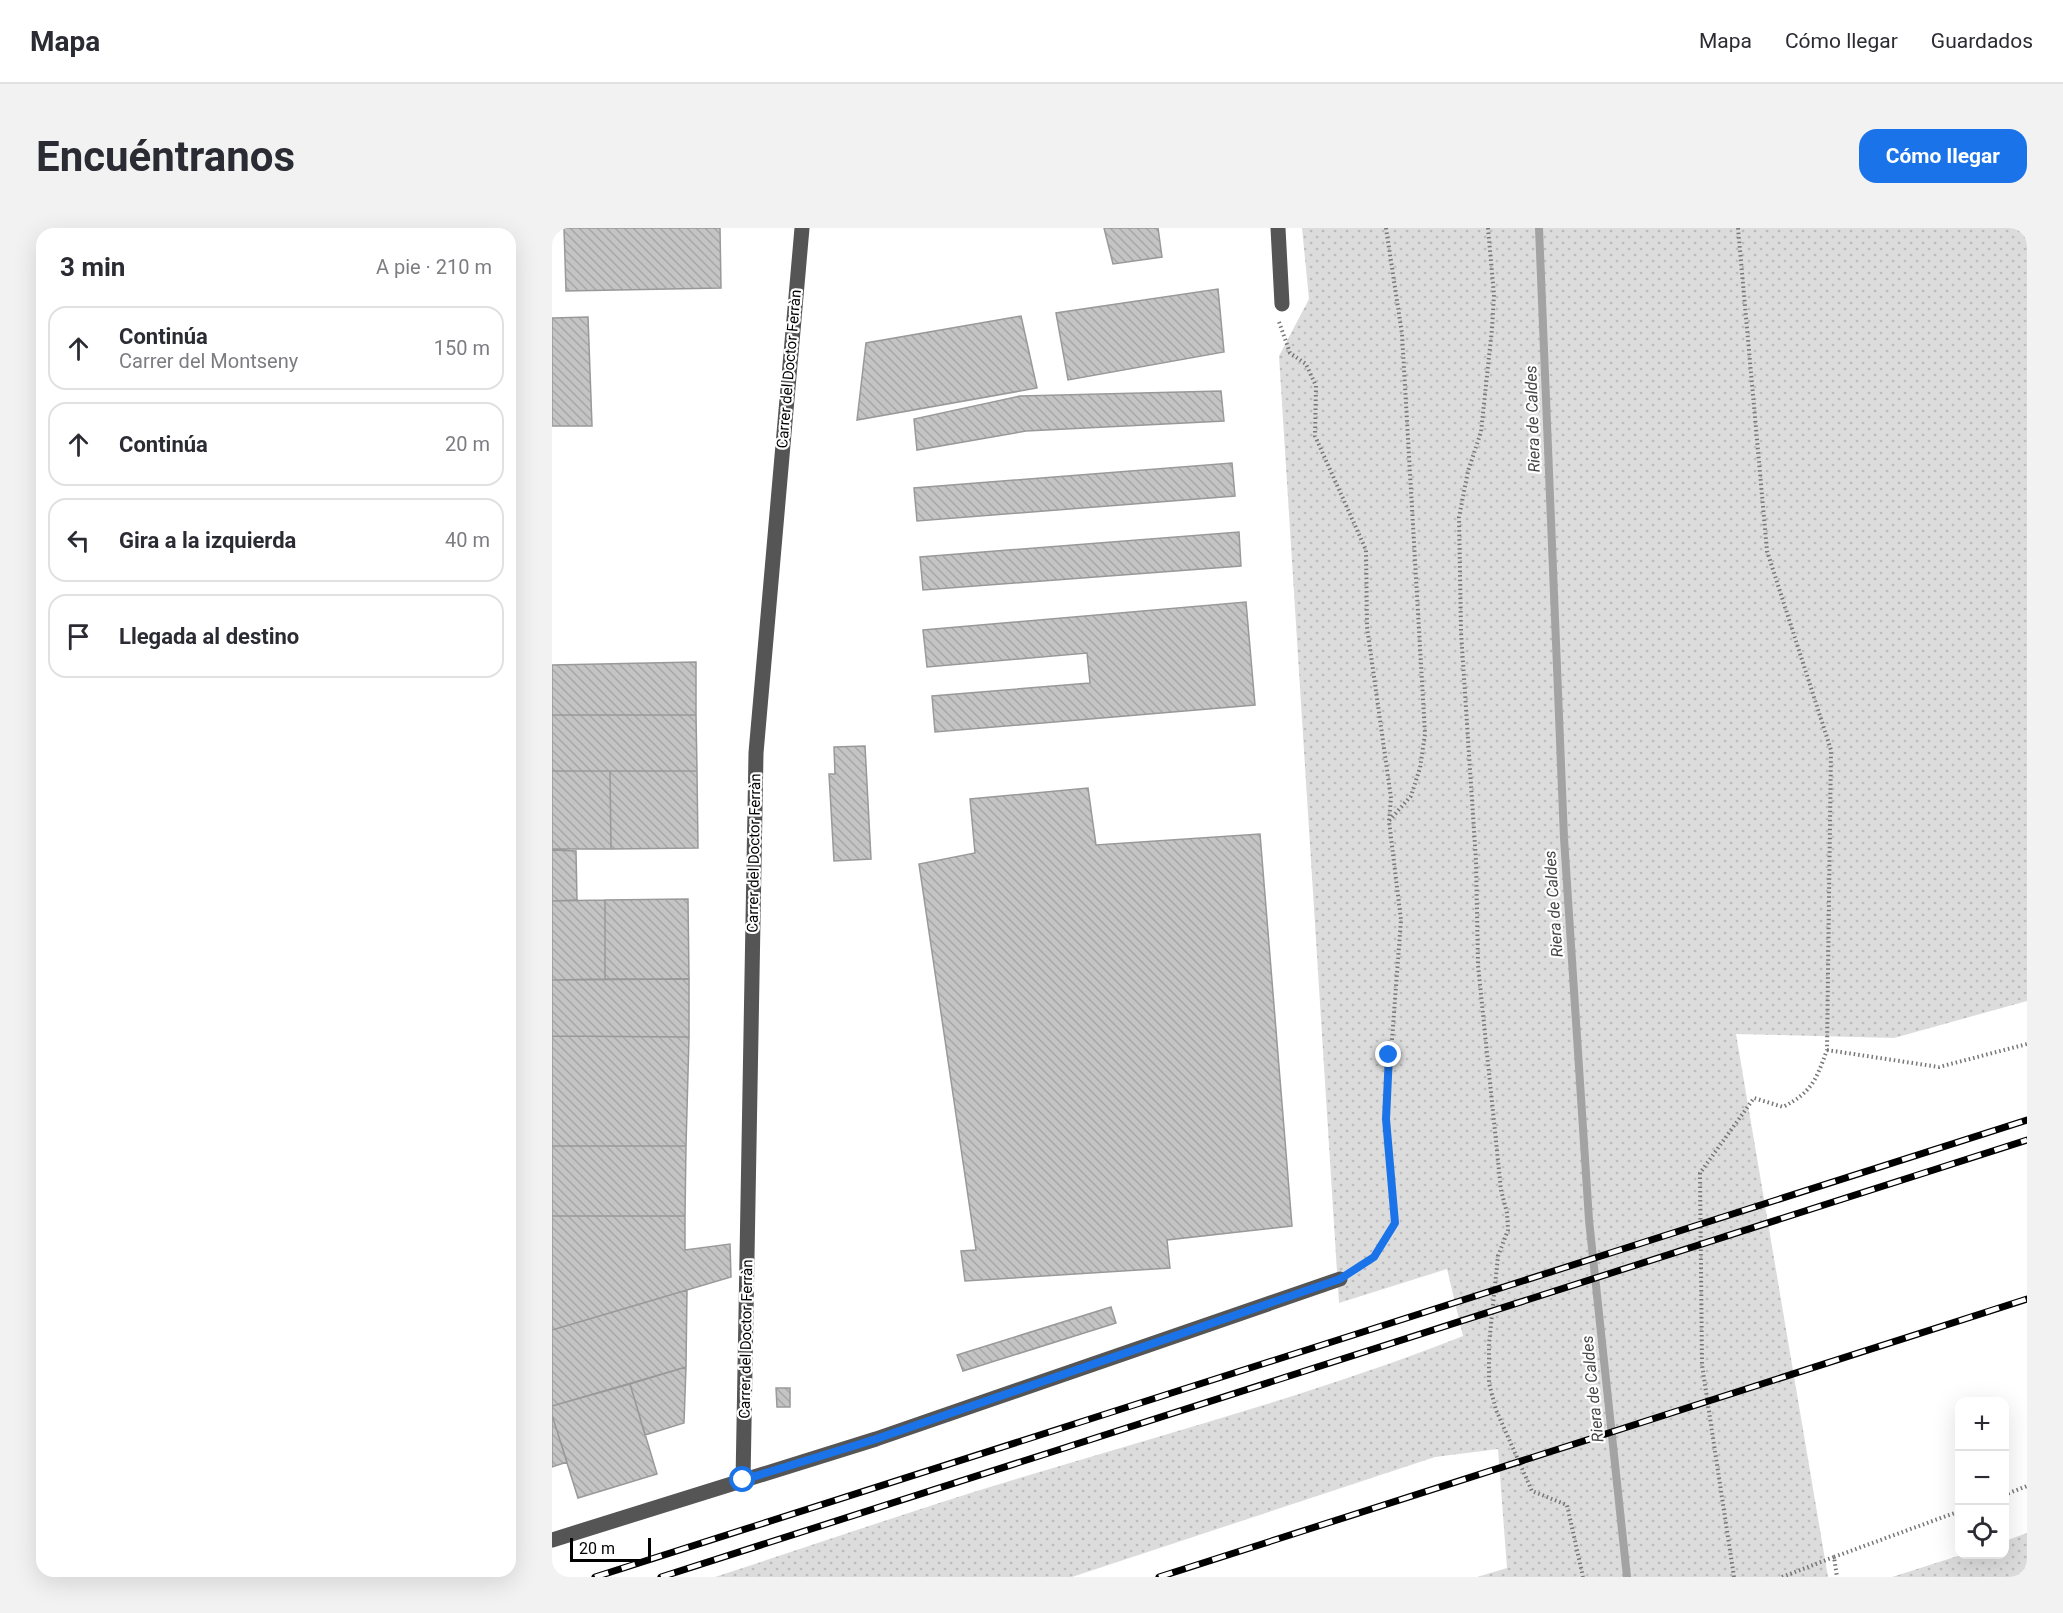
<!DOCTYPE html>
<html lang="es">
<meta charset="utf-8">
<style>
body{margin:0;font-family:Roboto,sans-serif;background:#f2f2f3;color:#2b2b33}
.controls{position:absolute;right:18px;bottom:18px;display:grid;overflow:hidden;border-radius:12px;box-shadow:0 6px 24px #0002}
.controls button{width:54px;height:54px;display:grid;place-items:center;padding:0;border:0;border-bottom:2px solid #e1e1e2;background:#fff;color:#2b2b33;font:30px sans-serif}
.scale{position:absolute;left:18px;bottom:15px;width:81px;box-sizing:border-box;padding-left:6px;border:3px solid #000;border-top:0;font-size:16px;line-height:21px;white-space:nowrap;color:#000;-webkit-text-stroke:4px #fff;paint-order:stroke}
.stop{position:absolute;width:18px;height:18px;margin:-14px;border:4px solid #1a73e8;border-radius:50%;background:#fff}
.stop.end{background:#1a73e8;border-color:#fff;box-shadow:0 2px 6px #0008}
.list{margin:0;padding:0;list-style:none}
h2{display:flex;justify-content:space-between;align-items:center;height:78px;margin:0;padding:0 24px;font-size:26px}
h2 small{font-size:20px;font-weight:400;color:#7c7c81}
.list li{display:grid;grid-template-columns:39px 1fr auto;gap:18px;align-items:center;box-sizing:border-box;height:84px;margin:0 12px 12px;padding:0 12px;border:2px solid #e1e1e2;border-radius:18px}
.list b{display:block;font-size:22px;white-space:nowrap}
.list p{margin:0;font-size:20px;white-space:nowrap;color:#7c7c81}
.list em{font-size:20px;font-style:normal;color:#7c7c81}
.icon{flex:none;width:33px;height:33px;fill:none;stroke:currentColor;stroke-width:2;stroke-linecap:round;stroke-linejoin:round}
.map{position:relative;flex:none;width:1475px;height:1349px;overflow:hidden;border-radius:18px}
header{display:flex;align-items:center;gap:36px;box-sizing:border-box;height:84px;padding:0 30px;background:#fff;border-bottom:2px solid #e1e1e2}
header strong{font-size:28px}
nav{display:flex;gap:33px;margin-inline-start:auto;font-size:21px}
.intro{display:flex;align-items:center;justify-content:space-between;box-sizing:border-box;height:144px;padding:0 36px}
h1{margin:0;font-size:42px}
.button{padding:15px 27px;border-radius:18px;background:#1a73e8;color:#fff;font-size:21px;font-weight:700}
main{display:flex;gap:36px;padding:0 36px}
aside{flex:1;background:#fff;border-radius:18px;box-shadow:0 6px 24px #0002}
.map>svg:first-child{display:block}
.grass{fill:url(#grass-dots)}
.lines{fill:none;stroke-linecap:round;stroke-linejoin:round}
.stream{stroke:#a3a3a3;stroke-width:8}
.building{fill:url(#building-back-hatch);stroke:#999;stroke-width:1.5}
.path{stroke:#777;stroke-width:4;stroke-dasharray:1.5 3;stroke-linecap:butt}
.minor{stroke:#555;stroke-width:15}
.rail-casing{stroke:#000;stroke-width:7}
.rail{stroke:#fff;stroke-width:4.5;stroke-dasharray:14;stroke-linecap:butt}
.route{stroke:#1a73e8;stroke-width:8}
.labels{text-anchor:middle;stroke-width:4.5;stroke-linejoin:round;paint-order:stroke}
.street-label{font-size:15px;fill:#000;stroke:#fff}
.water-label{font-size:16px;font-style:italic;fill:#444;stroke:#fff}
</style>
<header>
<strong>Mapa</strong>
<nav><a>Mapa</a><a>Cómo llegar</a><a>Guardados</a></nav>
</header>
<div class="intro"><h1>Encuéntranos</h1><a class="button">Cómo llegar</a></div>
<main>
<aside>
<h2>3 min<small>A pie · 210 m</small></h2>
<ul class="list">
<li><svg class="icon" aria-label="ahead" viewBox="0 0 24 24"><path d="M12 20V5M6 11l6-6 6 6"/></svg><div><b>Continúa</b><p>Carrer del Montseny</p></div><em>150 m</em></li>
<li><svg class="icon" aria-label="ahead" viewBox="0 0 24 24"><path d="M12 20V5M6 11l6-6 6 6"/></svg><div><b>Continúa</b></div><em>20 m</em></li>
<li><svg class="icon" aria-label="left" viewBox="0 0 24 24"><path d="M17 20v-9H6M10 6l-5 5 5 5"/></svg><div><b>Gira a la izquierda</b></div><em>40 m</em></li>
<li><svg class="icon" aria-label="arrive" viewBox="0 0 24 24"><path d="M6 21V4h12l-3 4 3 4H6"/></svg><div><b>Llegada al destino</b></div></li>
</ul>
</aside>
<div class="map">
<svg width="1475" height="1349" viewBox="0 0 1475 1349">
<defs>
<pattern id="grass-dots" width="8" height="8" patternUnits="userSpaceOnUse" patternTransform="scale(1.5)"><rect width="8" height="8" fill="#dcdcdc"/><path d="M2 2h.1M6 6h.1" fill="none" stroke="#bbb" stroke-width="1.8" stroke-linecap="round"/></pattern>
<pattern id="building-back-hatch" width="6" height="6" patternUnits="userSpaceOnUse" patternTransform="scale(1.5)"><rect width="6" height="6" fill="#c4c4c4"/><path d="M-1 5l2 2M0 0l6 6M5-1l2 2" fill="none" stroke="#a7a7a7"/></pattern>
</defs>
<rect width="100%" height="100%" fill="#fff"/>
<path class="grass" d="M750,0H1475V773L1342,810L1184,806L1276,1349H925L955,1340L946,1221L883,1229L520,1349H163C262,1317 361,1282 461,1252C612,1206 764,1166 911,1108L895,1041L787,1075L727,128L757,71Z
M1475,1305V1349H1340L1409,1327L1452,1326L1453,1313Z"/>
<g class="lines">
<path class="stream" d="M987,0L1012,610L1037,992L1075,1349"/>
</g>
<path class="building" d="M12,0H168L169,60L14,63Z
M552,0H606L610,29L561,36Z
M666,61L672,124L516,152L504,85Z
M469,88L485,160L305,192L314,115Z
M36,89L40,198H0V90Z
M669,163L672,193L474,203L365,222L362,191L468,168Z
M680,235L683,268L365,293L362,260Z
M687,304L689,338L371,362L368,329Z
M694,374L703,477L383,504L380,468L538,455L535,425L375,439L371,402Z
M144,434V487H0V437Z
M0,487H144L145,543H0Z
M313,518L319,631L282,633L277,546H283L282,519Z
M0,543H58L59,621H0Z
M58,543H145L146,620L59,621Z
M536,560L544,617L708,606L740,998L615,1012L618,1040L413,1053L409,1023L424,1022L367,636L423,625L418,571Z
M0,622L24,623L25,672L0,673Z
M136,671L137,751H53V672Z
M53,672V751L0,752V673Z
M137,751V809L0,808V752Z
M0,808L137,809L134,918H0Z
M0,918H134L133,988H0Z
M0,988H133V1022L178,1016L179,1049L0,1102Z
M135,1062L134,1139L0,1178V1102Z
M559,1079L564,1095L411,1143L405,1127Z
M134,1139L132,1195L93,1207L78,1156Z
M78,1156L105,1246L26,1270L0,1187V1178Z
M224,1160H238V1179H225Z
M0,1187L15,1234L0,1239Z"/>
<g class="lines">
<path class="path" d="M834,0L850,106L873,506L868,540L859,568L837,593
M936,0L942,67L940,101L929,204L916,243L907,289L909,404L924,633L926,737L949,962L955,985L956,1002L946,1028L937,1116V1155L944,1182L980,1263L1015,1277L1031,1349
M727,94L738,125L754,136L764,158L763,208L814,322L815,399L839,570L837,593L849,692L834,891L843,995L821,1029L804,1040
M1275,822L1387,839L1475,816
M1452,1267L1475,1258
M1282,1329L1408,1283
M1182,1349L1150,1137L1148,945L1202,870L1231,879C1260,864 1264,852 1275,822L1279,522L1215,323L1186,0
M1230,1349L1282,1329L1285,1349"/>
<path class="minor" d="M726,0L730,76
M191,1253L204,525L250,0
M0,1312L324,1211L788,1051"/>
<defs>
<path id="rail" d="M43,1349L1475,892
M109,1349L1475,912
M607,1349L1475,1071"/>
</defs>
<use href="#rail" class="rail-casing"/>
<use href="#rail" class="rail"/>
</g>
<g class="lines">
<path class="route" d="M191,1252L324,1211L788,1051L822,1029L843,995L834,891L837,827"/>
</g>
<g class="labels">
<g class="street-label">
<text transform="translate(237 141) rotate(-85)" y="5">Carrer del Doctor Ferràn</text>
<text transform="translate(202 625) rotate(-89)" y="5">Carrer del Doctor Ferràn</text>
<text transform="translate(194 1111) rotate(-89)" y="5">Carrer del Doctor Ferràn</text>
</g>
<g class="water-label">
<text transform="translate(980 191) rotate(-92)" y="6">Riera de Caldes</text>
<text transform="translate(1001 676) rotate(-94)" y="6">Riera de Caldes</text>
<text transform="translate(1040 1161) rotate(-96)" y="6">Riera de Caldes</text>
</g>
</g>
</svg>
<div class="controls">
<button>+</button>
<button>−</button>
<button><svg class="icon" aria-label="locate" viewBox="0 0 24 24"><circle cx="12" cy="12" r="6"/><path d="M12 2v4M12 18v4M2 12h4M18 12h4"/></svg></button>
</div>
<div class="scale">20 m</div>
<div class="stop" style="left:191px;top:1252px"></div>
<div class="stop end" style="left:837px;top:827px"></div>
</div>
</main>
